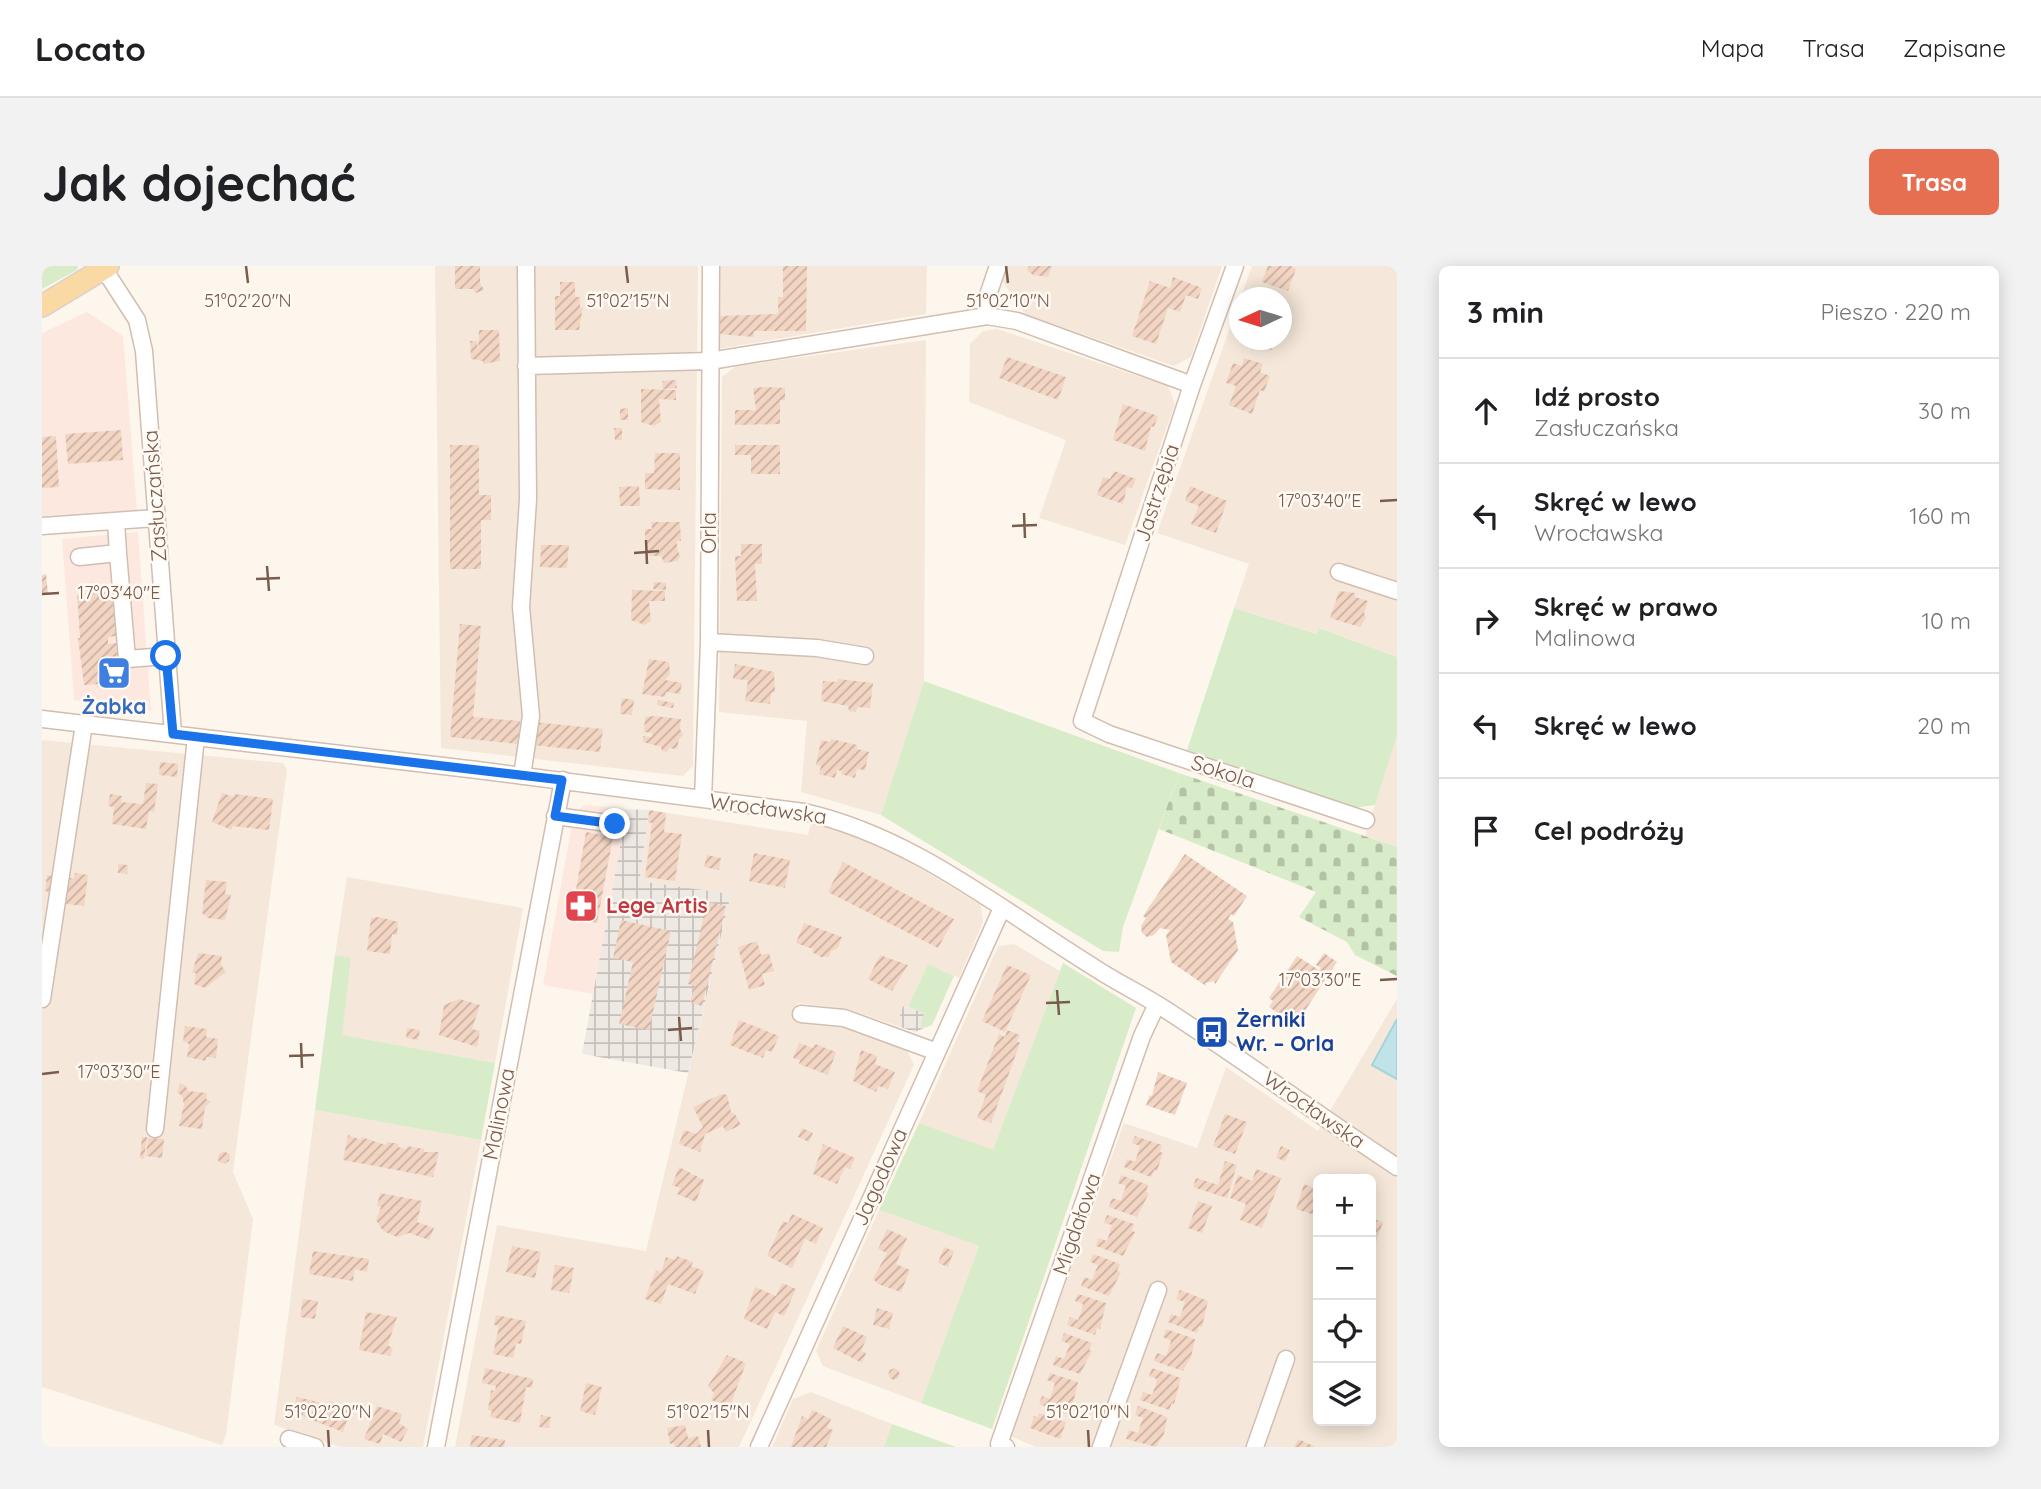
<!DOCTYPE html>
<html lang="pl">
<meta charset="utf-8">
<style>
body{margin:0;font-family:Quicksand,sans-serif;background:#f2f2f2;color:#202124}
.controls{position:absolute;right:21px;bottom:21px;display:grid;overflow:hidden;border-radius:10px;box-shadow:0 4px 18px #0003}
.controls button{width:63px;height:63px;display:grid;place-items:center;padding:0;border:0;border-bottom:2px solid #e0e0e0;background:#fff;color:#202124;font:35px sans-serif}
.compass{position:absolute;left:1187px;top:21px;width:63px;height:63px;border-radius:50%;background:#fff;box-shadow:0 4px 18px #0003;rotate:266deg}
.stop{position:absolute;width:21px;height:21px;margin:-16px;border:5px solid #1a73e8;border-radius:50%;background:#fff}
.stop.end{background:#1a73e8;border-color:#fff;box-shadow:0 2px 7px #0008}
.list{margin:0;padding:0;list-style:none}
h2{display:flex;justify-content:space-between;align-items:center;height:91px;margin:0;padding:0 28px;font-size:30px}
h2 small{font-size:23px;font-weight:400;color:#757577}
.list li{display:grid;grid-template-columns:46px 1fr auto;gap:21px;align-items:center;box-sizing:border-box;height:105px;padding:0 28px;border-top:2px solid #e0e0e0}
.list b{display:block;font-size:26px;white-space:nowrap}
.list p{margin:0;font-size:23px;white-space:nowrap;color:#757577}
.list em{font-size:23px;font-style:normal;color:#757577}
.icon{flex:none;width:38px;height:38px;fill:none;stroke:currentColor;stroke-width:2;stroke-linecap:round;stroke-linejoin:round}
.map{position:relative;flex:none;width:1355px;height:1181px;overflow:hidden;border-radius:10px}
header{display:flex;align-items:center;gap:42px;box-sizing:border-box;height:98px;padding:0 35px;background:#fff;border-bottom:2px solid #e0e0e0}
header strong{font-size:33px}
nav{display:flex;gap:38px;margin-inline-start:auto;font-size:24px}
.intro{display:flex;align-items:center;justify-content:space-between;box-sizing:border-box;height:168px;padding:0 42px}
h1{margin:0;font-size:49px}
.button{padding:18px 32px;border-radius:10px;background:#e76f51;color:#fff;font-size:24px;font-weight:700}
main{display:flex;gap:42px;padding:0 42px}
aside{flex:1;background:#fff;border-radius:10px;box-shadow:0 4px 18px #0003}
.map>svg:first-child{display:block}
.residential{fill:#f5e8da;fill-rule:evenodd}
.commercial{fill:#fde8e0}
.industrial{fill:url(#industrial-grid)}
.green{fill:#d8ecc9}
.cemetery{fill:url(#cemetery-stones)}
.water{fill:#bfe3e8;stroke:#a5d3da;stroke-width:2}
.building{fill:url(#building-hatch)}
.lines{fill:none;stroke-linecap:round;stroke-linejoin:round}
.minor-casing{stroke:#d1beb0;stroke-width:19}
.major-casing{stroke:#dad1cd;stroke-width:24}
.minor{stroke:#fff;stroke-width:16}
.major{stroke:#fbd9a5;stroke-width:21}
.route{stroke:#1a73e8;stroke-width:9}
.ticks{fill:none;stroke:#7a5c4d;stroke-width:2.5}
.labels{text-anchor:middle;stroke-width:5;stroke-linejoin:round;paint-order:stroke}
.street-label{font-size:21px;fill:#7a5c4d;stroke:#fffaf3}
.shop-label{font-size:21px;font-weight:bold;fill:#366cbe;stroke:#fffaf3}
.health-label{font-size:21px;font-weight:bold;fill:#be3a42;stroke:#fffaf3;text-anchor:start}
.transit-label{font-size:21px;font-weight:bold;fill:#164399;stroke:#fffaf3;text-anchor:start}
.ticks-label{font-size:18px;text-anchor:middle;fill:#7a5c4d;stroke:#fffaf3;stroke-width:5;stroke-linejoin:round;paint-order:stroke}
</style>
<header>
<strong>Locato</strong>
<nav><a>Mapa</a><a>Trasa</a><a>Zapisane</a></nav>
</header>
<div class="intro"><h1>Jak dojechać</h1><a class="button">Trasa</a></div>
<main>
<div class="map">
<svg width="1355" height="1181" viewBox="0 0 1355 1181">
<defs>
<pattern id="industrial-grid" width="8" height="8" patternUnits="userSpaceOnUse" patternTransform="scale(1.75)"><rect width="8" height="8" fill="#efe9e4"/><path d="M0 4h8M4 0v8" fill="none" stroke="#c7c0bb"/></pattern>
<pattern id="cemetery-stones" width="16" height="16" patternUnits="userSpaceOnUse" patternTransform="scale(1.75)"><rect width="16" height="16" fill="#d8ecc9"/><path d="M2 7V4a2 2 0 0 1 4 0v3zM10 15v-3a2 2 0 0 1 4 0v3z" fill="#b4c2a5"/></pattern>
<pattern id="building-hatch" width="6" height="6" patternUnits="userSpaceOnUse" patternTransform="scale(1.75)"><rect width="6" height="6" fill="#f3d5c3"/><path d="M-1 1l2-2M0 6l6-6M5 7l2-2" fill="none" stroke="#cab0a1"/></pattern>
</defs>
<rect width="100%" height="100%" fill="#fdf6ec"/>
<path class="residential" d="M393,0H656L651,500L641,510L399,482Z
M677,0H885L884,48L676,83Z
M966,0H1180L1149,91L1132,100L983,48L960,15Z
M1210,0H1355V318L1296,300L1292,313L1355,333V391L1278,362L1276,368L1192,342L1207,298L1115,267L1197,36L1198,74H1240V32L1199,31Z
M955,63L1126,120L1133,138L1083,279L997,252L1024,174L927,136L928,78L941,65Z
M884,74L882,415L839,549L759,526L765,455L677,446L680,111L694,100Z
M1355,470V581L1323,570Z
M0,474L241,497L245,504L191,906L211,953L184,1169L180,1179L0,1121Z
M607,544L766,569L769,557L831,574L939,639L941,656L917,712L886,698L866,741H861L855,760L806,743L756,737L749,747L757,757L798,761L865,784L872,799L697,1181H413L455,959L604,985L689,628L604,616L598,610Z
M305,611L481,642L453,797L299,769L309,693L293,689Z
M972,678L1018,705L951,885L877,857L956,680Z
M1355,733V1181H994L968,1170L1082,857L1155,882L1184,801L1276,865ZM1276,913H1329V1155H1276Z
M273,844L439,874L381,1181H298L232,1159Z
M837,944L937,980L879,1137L781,1100L774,1085Z
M769,1126L850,1158L842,1181H730L751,1133Z"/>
<path class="commercial" d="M45,46L81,70L95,244L0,250V67Z
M96,266L109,445L32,434L20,273Z
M543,539L585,543L551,728L501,719L532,547Z"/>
<path class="industrial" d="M585,543L607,544L598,610L604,616L689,628L646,807L540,788Z
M861,740L883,747L878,760L882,762L873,766L855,760Z"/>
<path class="green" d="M0,0H36L35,4L0,23Z
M1192,342L1275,368L1277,362L1355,391V470L1333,539L1311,542L1145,484Z
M882,415L1137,507L1081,661L1077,686L1061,685L839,549Z
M293,689L309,692L300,769L453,797L439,874L273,844Z
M1021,697L1094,742L950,1163L879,1137L937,980L837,944L877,857L951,884Z
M886,698L912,710L890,759L882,762L878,761L882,747L866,741Z
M850,1158L914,1181H842Z"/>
<path class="cemetery" d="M1137,507L1355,581V710L1313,689L1305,676L1257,651L1274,626L1117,563Z"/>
<path class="water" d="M1355,753V813L1330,799Z"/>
<path class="building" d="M413,0H438V17L442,24L434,27L431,23H413Z
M741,0H765L764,65H712V71L678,68V50L736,48V31H741Z
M987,0H1010L1006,11L991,9L985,4Z
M1226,0H1249L1254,3L1246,25L1220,16Z
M1131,11L1160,22L1156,33L1144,29L1138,46L1126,42L1114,78L1090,70L1108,15L1128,22Z
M518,16H533V31H538V42L541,41L537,64H513V30H518Z
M437,64H457L458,95L441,98V95L429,93L428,75H435L436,87Z
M1200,74H1233L1229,84Z
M965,91L1024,111L1016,134L957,112Z
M1202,92L1221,98L1218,106L1228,110L1222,126L1218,124L1210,148L1187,139L1194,120L1184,117L1191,97L1200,100Z
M634,114L635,122L621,123L620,115Z
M723,121L743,122V134H738V158L693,159V144H714L711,122Z
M599,123L634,124V134L617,133L619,156L612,160L599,156Z
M1081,138L1116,150L1112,161L1109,160L1103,185L1071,174Z
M586,142V154H578V143Z
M572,162H580V174H573Z
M79,164L81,194L26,198L23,168Z
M14,170L17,221L0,222V171Z
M408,179H437V229H449V254H439V303H408Z
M693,179H738V208H709V189H693Z
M613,187H638V224L603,223V207H612Z
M1072,205L1094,213L1090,222L1085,221L1081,238L1055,229L1061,211L1068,213Z
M597,220L598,240H578L577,221Z
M1148,220L1185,235L1174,267L1149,258L1157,240L1143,235Z
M609,256H638L639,275H635V281L638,291L635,295L622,297L619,290H608L603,284V263H610Z
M699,278H720V298H713L715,335H695L693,290H699Z
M499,279H527L525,302L498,301Z
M4,308L6,327L0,328V309Z
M612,316L624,317V324L611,323Z
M590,324L623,325V335H607L609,355L603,359L589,354Z
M1297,325L1313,327V331L1326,335L1322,347L1324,352L1318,361L1288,352Z
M66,326V331L70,330L74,370L66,371V378L74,377L77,412L72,413V417L42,419L36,372H38L35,328Z
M418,358L439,360L431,451L478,455L476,478L408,471Z
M607,393L627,396L628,408L623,414L640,417L638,428L624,426L623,431L600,428Z
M693,398L732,406L733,426L729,427L728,438L703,435L706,414L691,413Z
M796,413L831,417L828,442L816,441L813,446L807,445L806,440L779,435L781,415L795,416Z
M580,432L592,434L590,449L578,448Z
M616,434L632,437L631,442L615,439Z
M612,450L639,453L638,463L641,469L637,473L635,483L627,482L625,486L620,485L619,481L601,476V470L610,471V467L602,466L603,451Z
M492,456L561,463L558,486L490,479Z
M789,473L815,479V483L827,486L823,504L815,503L813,512L799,508L800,505L795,504L793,512L777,508L779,500L774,499L779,474L788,476Z
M118,496L136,498L135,511L117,509Z
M104,517L116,518L112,546L107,545L104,563L70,558L72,541L66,540L68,528L80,530L79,536L101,538Z
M180,527L192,531V528L231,533L227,564L190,560V564L170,556Z
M607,544L624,547L622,566L640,568L633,615L603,611L610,557L606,556Z
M544,566L571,571L555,657L529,652Z
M712,587L748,594L743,622L707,615Z
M1143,588L1205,630L1192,650L1189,648L1186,653L1191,656L1196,684L1173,718L1172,715L1163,717L1164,720L1129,696L1124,669L1128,664L1118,662L1112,669L1105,671L1100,667L1099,660L1104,652L1101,650Z
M665,589L679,592L677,604L662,601Z
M801,596L912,653L896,682L786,626Z
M76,598L86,599L85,608L76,607Z
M33,607L46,609L42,640L24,638L27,612H32Z
M5,609L11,610L9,626L3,625Z
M164,614L185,616L183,628L189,629L183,654L166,652L160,647Z
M665,636L684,640L660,740L648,736L653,720L646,718Z
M337,651L356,656L355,669L350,668L348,688L325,685L329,652Z
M579,654L629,665L607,764L577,758L591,696L571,692Z
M762,657L800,671L796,682L789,685L787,691H779L770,686L771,683L754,677Z
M715,675L719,689L727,687L732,705L720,708L723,719L707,724L696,681Z
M156,687L180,690L179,699L184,706L163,722L152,718L154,707H150Z
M1282,687L1295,696L1258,752L1252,749L1248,755L1227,741L1231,735L1227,732L1255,690L1277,704L1279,702L1274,699Z
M838,689L866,699L850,725L826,713Z
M965,699L989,709L963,766L940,755Z
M417,733L438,739L430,763L438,765L435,781L397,769L402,739Z
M697,754L737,770L730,786L724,784L721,792L688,779Z
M143,760L165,763L164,771L176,773L174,792L164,791V795L145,791L147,778L141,775Z
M365,762L378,764L376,774L364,772Z
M965,764L978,769L975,775L978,777L949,857L935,852L944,829L935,825L957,768L963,771Z
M757,777L771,782L773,778L794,786L786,809L757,798L758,794L751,792Z
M819,784L835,790L833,798L853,806L846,823L836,820L834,826L811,815Z
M1116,806L1145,817L1133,849L1104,839L1108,829L1110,830Z
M138,818L143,819L146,825L165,827L164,833L169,836L163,841L160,863L137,860L142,838L140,830L135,826Z
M680,828L685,829L689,846L693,848L699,859L684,866L681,860L663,868L658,886L637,878L642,864L654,868L661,861L651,841Z
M1183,848L1205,856L1193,888L1171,880Z
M760,862L771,867L767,876L756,871Z
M306,869L319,874V871L344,879L345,876L357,878L356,881L364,883L365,880L382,883V886H397L391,911L301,894Z
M1093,870L1120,879L1118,886L1121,887L1115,905L1112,904L1109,911L1082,901L1085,893L1093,896L1098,880L1090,877Z
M100,871H105L102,893L98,892Z
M106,872L122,873L120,892L104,890Z
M781,878L813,892L808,903L803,901L795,918L771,908Z
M1239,880L1248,884L1243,895L1234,892Z
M182,885L188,889L187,895L182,898L176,895L177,888Z
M1183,895L1195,899L1185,932L1151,921L1154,912L1176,919Z
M637,901L662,914L654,936L635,928L638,922L630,919Z
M1214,903L1239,912L1220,962L1198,954L1204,938L1188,932L1196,909L1210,915Z
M1079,909L1106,919L1104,926L1107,927L1095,951L1067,941L1070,932L1079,935L1081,928L1084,920L1076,917Z
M1262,918L1276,923V950L1254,943Z
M338,927L380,935L375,956L392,962L387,974L367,967L355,971L341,965L334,954L339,941L335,940Z
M1156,935L1170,940L1160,967L1146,962Z
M750,948L781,962L774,978L763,973L750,1002L725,990L741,955L746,957Z
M1065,949L1092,958L1090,965L1093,966L1081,990L1054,980L1056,972L1065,975L1070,959L1062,957Z
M1329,952L1341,956L1332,981L1329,979Z
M845,963L865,972L854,998L868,1004L859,1026L836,1018L831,1013L845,987L836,983Z
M470,980L499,986L493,1012L464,1006Z
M902,981L912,985L906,1001L896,997Z
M271,985L327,993L325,1006L313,1003L311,1015L267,1008Z
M1051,988L1078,998L1075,1005L1079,1006L1067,1030L1039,1020L1042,1011L1050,1014L1056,999L1048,996Z
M635,990L651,996L649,1000L662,1005L653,1028L626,1018L619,1038L603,1033L614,1004L619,1006L624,991L633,994Z
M513,999L532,1002L527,1027L509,1024Z
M740,1017L754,1023L742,1050L733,1046L725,1063L702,1053L713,1021L734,1030Z
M1138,1024L1166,1035L1160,1061L1157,1060L1155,1067L1126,1056L1129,1048L1138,1051L1143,1036L1134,1033Z
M1036,1028L1064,1037L1058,1063L1055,1062L1053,1069L1025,1059L1028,1051L1036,1054L1039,1046L1041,1038L1033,1035Z
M261,1033L276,1035L273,1053L258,1051Z
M835,1042L851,1047L847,1063L831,1059Z
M324,1046L355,1051L346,1079L351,1083L348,1090L317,1084Z
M454,1049L484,1055L479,1078L474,1077L471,1092L451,1088L457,1060L452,1059Z
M801,1060L825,1071L819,1085L824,1087L820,1097L791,1082Z
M1124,1063L1153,1073L1149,1091L1141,1105L1112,1095L1115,1087L1124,1090L1129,1075L1121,1071Z
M1022,1067L1050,1077L1047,1084L1050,1085L1038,1108L1011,1099L1014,1090L1022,1093L1028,1078L1019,1075Z
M685,1089L704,1097L688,1140L669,1134L672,1127L666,1120Z
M443,1102L491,1113L490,1122L484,1121L478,1157L448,1151L450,1145L446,1144L449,1124L453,1125L454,1120L440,1117Z
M1110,1102L1139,1112L1132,1138L1130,1137L1127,1144L1098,1134L1101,1126L1110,1129L1113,1121L1115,1113L1107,1110Z
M846.5 1108a5.5 5.5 0 1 1 11 0a5.5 5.5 0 1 1-11 0Z
M1008,1107L1036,1116L1030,1142L1027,1141L1024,1148L997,1138L1000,1130L1008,1133L1013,1117L1005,1114Z
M544,1117L560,1121L553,1149L538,1145Z
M255,1131L284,1138L287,1135L308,1146L301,1166L250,1146Z
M335,1140L360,1148L357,1157L366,1163L359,1176L341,1168L338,1178L322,1173Z
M1096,1140L1125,1151L1122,1168L1114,1181L1084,1173L1087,1164L1096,1167L1098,1160L1101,1152L1093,1149Z
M770,1144L789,1153L785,1162L791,1164L784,1181H749L760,1150L766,1153Z
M997,1147L1024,1156L1018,1173L988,1162L992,1150L996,1151Z
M499,1149L509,1151L507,1162L497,1161Z
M643,1159L646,1172L656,1170L659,1181H633L632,1177L628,1178L625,1162Z
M430,1169L463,1174L462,1181H428Z
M1256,1173L1274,1181H1252Z"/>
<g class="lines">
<defs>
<path id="minor" d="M60,0L95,54L102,85L131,468
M1193,0L1150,119L1040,455L1067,468L1324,554
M945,50L946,29L956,0
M484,100L668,95L945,50L975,55L1150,119
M74,255L76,287
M0,260L114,252
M37,291L76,287L85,393L124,390
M1297,306L1355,325
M667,376L775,382L823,390
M0,453L435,504L762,546C870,570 958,643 1050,700C1072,715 1096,726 1118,740C1199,792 1276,849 1355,901
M480,510L489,450L479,341L486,233L484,0
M661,533L667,376L669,0
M513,550L573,558
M0,733L42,458
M759,748L802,752L895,786
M113,863L154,471
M247,1173L273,1181
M394,1181L521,514
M717,1181L960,642
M964,1181L957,1178L1100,770L1115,738
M1059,1181L1116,1024
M1213,1181L1244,1093"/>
<path id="major" d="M0,40L66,0"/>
</defs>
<use href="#minor" class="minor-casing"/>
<use href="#major" class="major-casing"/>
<use href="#minor" class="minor"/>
<use href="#major" class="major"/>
</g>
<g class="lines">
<path class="route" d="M124,390L131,468L520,514L513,550L573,558"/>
</g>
<path class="ticks" d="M204,0L206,17M584,0L586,17M964,0L966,17M1338,235L1355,234M982,247L983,272M970,260L995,259M604,274L605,298M592,287L617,285M225,300L227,325M214,313L238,312M0,328L17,327M1338,714L1355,713M1015,724L1017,749M1004,737L1028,736M637,751L639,775M626,764L650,762M259,777L260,802M247,790L272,789M0,808L17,806M286,1164L287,1181M666,1164L667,1181M1046,1164L1047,1181"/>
<defs>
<symbol id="supermarket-square" viewBox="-11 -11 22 22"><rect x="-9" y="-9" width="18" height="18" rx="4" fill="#3f7fe0" stroke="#fffaf3"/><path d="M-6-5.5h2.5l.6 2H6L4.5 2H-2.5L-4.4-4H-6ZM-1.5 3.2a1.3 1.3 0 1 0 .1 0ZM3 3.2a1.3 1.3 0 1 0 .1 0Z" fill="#fff"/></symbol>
<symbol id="pharmacy-square" viewBox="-11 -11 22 22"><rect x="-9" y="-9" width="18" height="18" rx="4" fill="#e0444e" stroke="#fffaf3"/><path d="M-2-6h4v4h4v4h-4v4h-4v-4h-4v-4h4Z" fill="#fff"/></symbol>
<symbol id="bus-square" viewBox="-11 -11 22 22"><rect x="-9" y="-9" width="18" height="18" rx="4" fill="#1a4fb4" stroke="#fffaf3"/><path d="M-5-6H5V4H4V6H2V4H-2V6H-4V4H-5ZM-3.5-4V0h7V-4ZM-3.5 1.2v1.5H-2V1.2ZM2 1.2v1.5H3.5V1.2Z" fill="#fff"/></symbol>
</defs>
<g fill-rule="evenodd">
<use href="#supermarket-square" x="53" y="388" width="38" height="38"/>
<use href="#pharmacy-square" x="520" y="621" width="38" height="38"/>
<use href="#bus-square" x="1151" y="747" width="38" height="38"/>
</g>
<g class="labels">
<g class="street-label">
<text transform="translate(1115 227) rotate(-72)" y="7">Jastrzębia</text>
<text transform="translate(113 230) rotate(-94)" y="7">Zasłuczańska</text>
<text transform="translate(667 267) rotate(-90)" y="7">Orla</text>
<text transform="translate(1181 506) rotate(18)" y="7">Sokola</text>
<text transform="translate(726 543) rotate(8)" y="7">Wrocławska</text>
<text transform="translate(1272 844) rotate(35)" y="7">Wrocławska</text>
<text transform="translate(457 848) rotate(-79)" y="7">Malinowa</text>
<text transform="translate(838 911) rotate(-66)" y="7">Jagodowa</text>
<text transform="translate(1035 958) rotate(-71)" y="7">Migdałowa</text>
</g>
<g class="shop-label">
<text x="72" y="448">Żabka</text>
</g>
<g class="health-label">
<text x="564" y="647">Lege Artis</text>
</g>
<g class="transit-label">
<text x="1194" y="761">Żerniki<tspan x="1194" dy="24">Wr. – Orla</tspan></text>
</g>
</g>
<g class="ticks-label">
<text x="206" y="41">51°02'20"N</text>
<text x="586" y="41">51°02'15"N</text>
<text x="966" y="41">51°02'10"N</text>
<text x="1278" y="241">17°03'40"E</text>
<text x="77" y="333">17°03'40"E</text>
<text x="1278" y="720">17°03'30"E</text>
<text x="77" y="812">17°03'30"E</text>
<text x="286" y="1152">51°02'20"N</text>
<text x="666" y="1152">51°02'15"N</text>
<text x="1046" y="1152">51°02'10"N</text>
</g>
</svg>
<div class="controls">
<button>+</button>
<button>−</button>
<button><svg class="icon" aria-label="locate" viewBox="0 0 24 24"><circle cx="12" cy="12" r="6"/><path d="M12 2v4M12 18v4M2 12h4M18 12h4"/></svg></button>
<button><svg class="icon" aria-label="layers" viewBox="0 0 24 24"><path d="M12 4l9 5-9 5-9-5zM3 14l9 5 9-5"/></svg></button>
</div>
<svg class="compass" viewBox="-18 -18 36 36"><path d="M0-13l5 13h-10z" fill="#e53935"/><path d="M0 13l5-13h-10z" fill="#757577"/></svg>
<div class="stop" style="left:124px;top:390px"></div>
<div class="stop end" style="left:573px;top:558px"></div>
</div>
<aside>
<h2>3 min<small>Pieszo · 220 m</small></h2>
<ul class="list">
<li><svg class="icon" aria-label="ahead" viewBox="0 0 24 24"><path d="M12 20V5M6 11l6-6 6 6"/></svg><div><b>Idź prosto</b><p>Zasłuczańska</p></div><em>30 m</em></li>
<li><svg class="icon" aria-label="left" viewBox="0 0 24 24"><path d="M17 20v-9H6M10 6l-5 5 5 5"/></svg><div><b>Skręć w lewo</b><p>Wrocławska</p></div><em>160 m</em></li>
<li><svg class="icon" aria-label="right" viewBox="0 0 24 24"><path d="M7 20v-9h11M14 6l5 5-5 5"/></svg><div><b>Skręć w prawo</b><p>Malinowa</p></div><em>10 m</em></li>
<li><svg class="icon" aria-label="left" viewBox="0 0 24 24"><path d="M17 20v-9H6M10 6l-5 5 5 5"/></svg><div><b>Skręć w lewo</b></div><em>20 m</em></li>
<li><svg class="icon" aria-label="arrive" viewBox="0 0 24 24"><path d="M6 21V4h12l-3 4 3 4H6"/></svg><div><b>Cel podróży</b></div></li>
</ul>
</aside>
</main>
